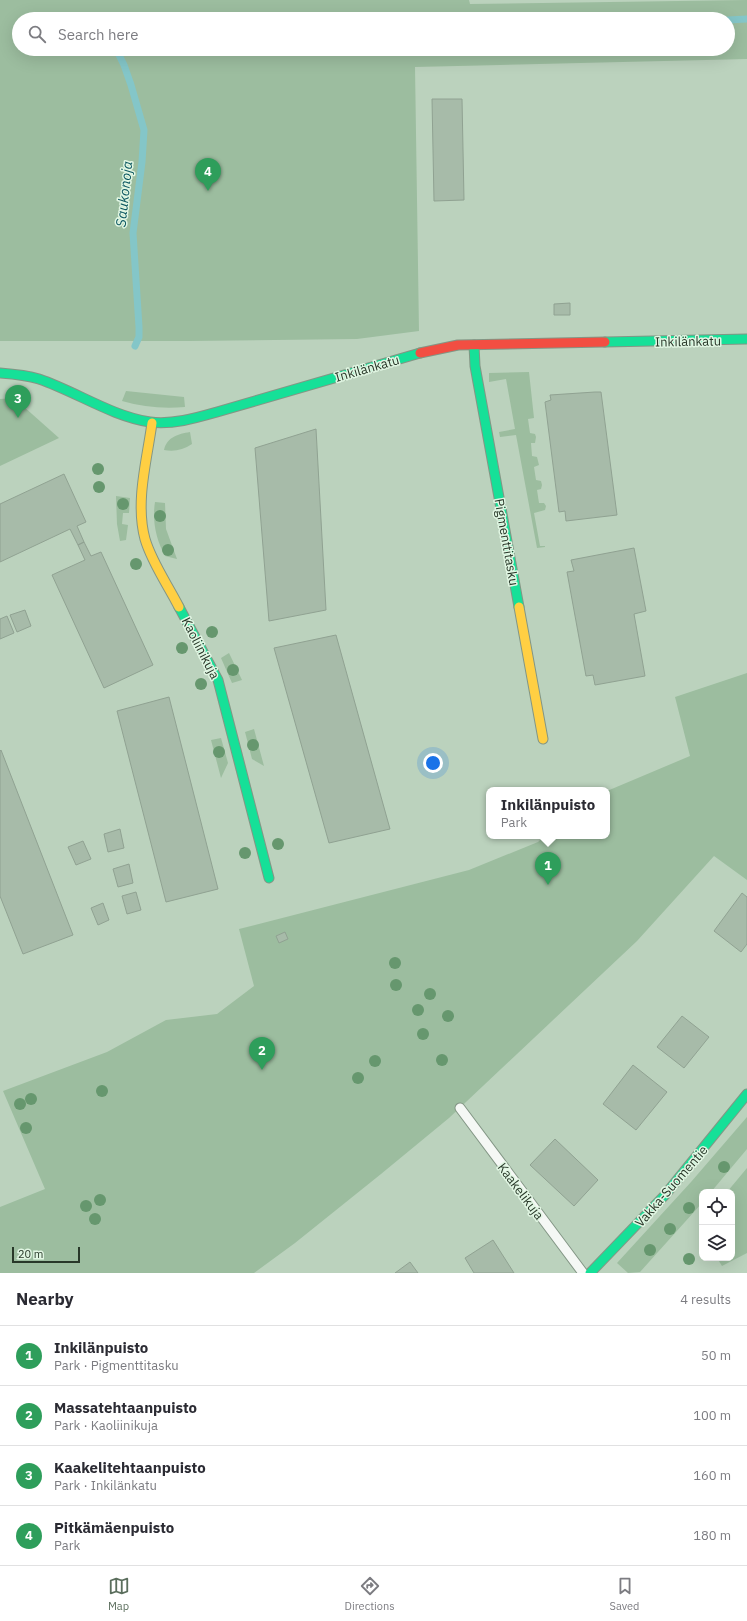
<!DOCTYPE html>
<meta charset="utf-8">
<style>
body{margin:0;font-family:"IBM Plex Sans",sans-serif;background:#f7f7f7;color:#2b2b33}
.controls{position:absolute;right:12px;bottom:12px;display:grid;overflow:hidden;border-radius:8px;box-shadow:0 4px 16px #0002}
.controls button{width:36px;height:36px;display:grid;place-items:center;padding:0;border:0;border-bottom:1px solid #e1e1e2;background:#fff;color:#2b2b33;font:20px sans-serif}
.scale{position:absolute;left:12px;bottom:10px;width:68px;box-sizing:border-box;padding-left:4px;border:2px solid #283829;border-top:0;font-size:11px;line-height:14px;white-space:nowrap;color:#283829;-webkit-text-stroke:3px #e1f6e3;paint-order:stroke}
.you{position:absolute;left:433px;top:763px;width:14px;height:14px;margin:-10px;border:3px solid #fff;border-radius:50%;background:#1a73e8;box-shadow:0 0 0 6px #1a73e833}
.badge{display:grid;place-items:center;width:26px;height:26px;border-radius:50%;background:#5b6e5d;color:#fff;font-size:13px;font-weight:700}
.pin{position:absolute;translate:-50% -33px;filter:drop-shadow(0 1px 2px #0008)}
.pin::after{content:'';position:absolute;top:21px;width:14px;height:12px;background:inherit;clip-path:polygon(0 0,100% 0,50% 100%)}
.popup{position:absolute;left:486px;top:787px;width:124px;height:52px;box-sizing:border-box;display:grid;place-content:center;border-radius:8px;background:#fff;filter:drop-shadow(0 1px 3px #0005);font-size:13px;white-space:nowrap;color:#7c7c81}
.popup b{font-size:15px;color:#2b2b33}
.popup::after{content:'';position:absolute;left:50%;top:100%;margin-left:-8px;border:8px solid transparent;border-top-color:#fff}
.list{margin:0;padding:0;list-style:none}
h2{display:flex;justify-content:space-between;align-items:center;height:52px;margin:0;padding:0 16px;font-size:17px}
h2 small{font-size:13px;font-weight:400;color:#7c7c81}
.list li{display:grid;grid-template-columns:26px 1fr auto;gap:12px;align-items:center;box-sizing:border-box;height:60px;padding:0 16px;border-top:1px solid #e1e1e2}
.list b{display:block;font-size:15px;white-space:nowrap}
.list p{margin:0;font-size:13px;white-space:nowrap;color:#7c7c81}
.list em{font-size:13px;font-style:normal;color:#7c7c81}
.icon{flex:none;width:22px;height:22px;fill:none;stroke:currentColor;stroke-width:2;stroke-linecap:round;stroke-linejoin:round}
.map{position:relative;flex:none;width:747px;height:1273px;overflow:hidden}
.search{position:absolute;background:#fff;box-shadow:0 4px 16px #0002;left:12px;right:12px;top:12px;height:44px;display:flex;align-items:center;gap:10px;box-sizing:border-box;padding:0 14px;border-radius:22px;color:#7c7c81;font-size:15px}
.sheet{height:292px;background:#fff}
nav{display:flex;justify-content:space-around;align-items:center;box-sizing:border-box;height:56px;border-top:1px solid #e1e1e2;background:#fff;font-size:11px;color:#7c7c81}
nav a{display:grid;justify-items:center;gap:2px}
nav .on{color:#5b6e5d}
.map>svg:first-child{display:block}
.green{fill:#9cbd9f;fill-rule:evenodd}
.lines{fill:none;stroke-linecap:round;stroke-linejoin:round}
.stream{stroke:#84c6c8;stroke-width:7}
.building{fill:#a7bba9;stroke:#90a292}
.lane-casing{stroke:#839685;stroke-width:11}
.fast-casing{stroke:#839685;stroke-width:11}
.slow-casing{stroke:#839685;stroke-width:11}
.jam-casing{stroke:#839685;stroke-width:11}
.lane{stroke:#f5f8f5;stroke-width:9}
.fast{stroke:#16e098;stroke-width:9}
.slow{stroke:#ffcf43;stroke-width:9}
.jam{stroke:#f24e42;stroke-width:9}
.tree{fill:#66976e}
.labels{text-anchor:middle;stroke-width:3;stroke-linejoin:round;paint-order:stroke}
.street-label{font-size:13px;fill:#283829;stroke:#e1f6e3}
.water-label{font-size:14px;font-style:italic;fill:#0d5861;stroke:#e1f6e3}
</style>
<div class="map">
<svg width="747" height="1273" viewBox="0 0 747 1273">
<rect width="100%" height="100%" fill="#bbd2bd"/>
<path class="green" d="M0,0H469L470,4L747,0V59L415,67L419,331L357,339L189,341H0ZM19,19H728V49H19Z
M529,372L534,418L528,419L530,433L535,434L536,437L535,443H531L532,456L537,457L539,465L534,467L536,480L541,481L542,485L541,489L537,490L539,503H544L546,506L545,510L534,513L540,546H545V547L537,548L516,435L500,437L499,432L515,429L506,379L489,382V373Z
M126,391L184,397L185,407C163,409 143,407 122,401Z
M14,398L59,438L0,466V399Z
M190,432L192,444C183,450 174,452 164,450C167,437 178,434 190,432Z
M116,496L130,498L129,513H123L122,524L128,525L126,540L120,541L117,524Z
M155,502L165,503L166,529L177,559L165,556C156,539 152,521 155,502Z
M229,653L242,680L232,683L221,658Z
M747,673V880L714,856L637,941L449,1118L381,1174L295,1243L254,1273H0V1207L45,1189L3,1091L107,1052L166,1020L217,1014L254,986L239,929L469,870L538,842L544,836H607V791L690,756L675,697Z
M254,729L264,766L252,759L245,732Z
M221,738L228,763L221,778L211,740Z
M747,1117V1149L711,1192H702V1203L640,1272L628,1273L617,1263L691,1182Z
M747,1168V1253L722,1266L717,1258H732V1192H727Z"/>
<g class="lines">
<path class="stream" d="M532,19L559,16L581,19
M728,20L747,19
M116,49L124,65L131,85L144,130L142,162L133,233L139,327V337L135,346"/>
</g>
<path class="building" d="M432,99H462L464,200L434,201Z
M570,303V315H554V304Z
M595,392H601L617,515L566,521L565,511L559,512L545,402L551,400L550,395Z
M316,429L326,610L269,621L255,448Z
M64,474L86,522L77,526L84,542L78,545L70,529L0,562V504Z
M84,542L91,556L101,552L153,665L104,688L52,575L85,560L78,545Z
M634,548L646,611L634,614L645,676L595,685L593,675L586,676L567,572L574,571L571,560Z
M25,610L31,626L17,632L10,615Z
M7,616L14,633L0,639V619Z
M336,635L390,829L329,843L274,648Z
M169,697L218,889L166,902L117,711Z
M1,750L73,935L23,954L0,896V751Z
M120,829L124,848L108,852L104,834Z
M83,841L91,859L76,865L68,847Z
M129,864L133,883L118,887L113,869Z
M136,892L141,910L127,914L122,896Z
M742,893L747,897V944L741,952L714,931Z
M103,903L109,920L98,925L91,908Z
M285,932L288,939L279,943L276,936Z
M682,1016L709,1037L684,1068L657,1047Z
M633,1065L667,1092L636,1130L603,1104Z
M555,1139L598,1180L574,1206L530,1165Z
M493,1240L514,1273H474L465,1258Z
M410,1262L418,1273H395Z"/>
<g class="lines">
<defs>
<path id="lane" d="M460,1108L583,1273"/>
<path id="fast" d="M605,342L747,339
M474,345L475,366L519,607
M0,373C13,374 26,375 39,379C77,392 111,416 150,422C172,425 196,418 217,412L420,353
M179,607L218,680L269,878
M590,1273L665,1195L747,1094"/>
<path id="slow" d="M152,423C147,460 135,502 145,539C152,563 168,585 179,607
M519,607L543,739"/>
<path id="jam" d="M420,353L458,345L605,342"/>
</defs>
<use href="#lane" class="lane-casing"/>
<use href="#fast" class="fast-casing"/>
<use href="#slow" class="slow-casing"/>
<use href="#jam" class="jam-casing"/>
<use href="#lane" class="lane"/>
<use href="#fast" class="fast"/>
<use href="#slow" class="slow"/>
<use href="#jam" class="jam"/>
</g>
<g class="tree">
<circle cx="98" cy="469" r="6"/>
<circle cx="99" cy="487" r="6"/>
<circle cx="123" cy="504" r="6"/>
<circle cx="160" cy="516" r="6"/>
<circle cx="168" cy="550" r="6"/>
<circle cx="136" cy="564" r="6"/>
<circle cx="212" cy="632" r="6"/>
<circle cx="182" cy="648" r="6"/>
<circle cx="233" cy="670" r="6"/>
<circle cx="201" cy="684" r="6"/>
<circle cx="253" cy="745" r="6"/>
<circle cx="219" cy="752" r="6"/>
<circle cx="278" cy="844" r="6"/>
<circle cx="245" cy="853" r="6"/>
<circle cx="395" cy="963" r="6"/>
<circle cx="396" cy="985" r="6"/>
<circle cx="430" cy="994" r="6"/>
<circle cx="418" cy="1010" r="6"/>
<circle cx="448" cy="1016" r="6"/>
<circle cx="423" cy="1034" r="6"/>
<circle cx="442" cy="1060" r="6"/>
<circle cx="375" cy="1061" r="6"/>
<circle cx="358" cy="1078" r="6"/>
<circle cx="102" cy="1091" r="6"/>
<circle cx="31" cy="1099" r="6"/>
<circle cx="20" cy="1104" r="6"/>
<circle cx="26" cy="1128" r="6"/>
<circle cx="724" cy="1167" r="6"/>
<circle cx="100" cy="1200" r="6"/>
<circle cx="86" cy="1206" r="6"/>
<circle cx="689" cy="1208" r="6"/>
<circle cx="95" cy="1219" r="6"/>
<circle cx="670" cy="1229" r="6"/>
<circle cx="650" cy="1250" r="6"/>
<circle cx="689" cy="1259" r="6"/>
</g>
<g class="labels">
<g class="street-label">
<text transform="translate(688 341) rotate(-1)" y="5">Inkilänkatu</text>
<text transform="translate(367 368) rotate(-16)" y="5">Inkilänkatu</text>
<text transform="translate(507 542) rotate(80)" y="5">Pigmenttitasku</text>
<text transform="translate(201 648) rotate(63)" y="5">Kaoliinikuja</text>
<text transform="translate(671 1186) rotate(-49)" y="5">Vakka-Suomentie</text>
<text transform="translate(521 1191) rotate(53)" y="5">Kaakelikuja</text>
</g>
<g class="water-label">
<text transform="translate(124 194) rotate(-84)" y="5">Saukonoja</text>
</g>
</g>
</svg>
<div class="controls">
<button><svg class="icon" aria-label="locate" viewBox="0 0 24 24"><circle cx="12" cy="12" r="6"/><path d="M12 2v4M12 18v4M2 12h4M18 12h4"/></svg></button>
<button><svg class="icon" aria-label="layers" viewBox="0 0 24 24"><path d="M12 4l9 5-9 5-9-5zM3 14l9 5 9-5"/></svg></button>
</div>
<div class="scale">20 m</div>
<div class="you"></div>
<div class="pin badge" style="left:548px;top:885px;background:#2e9e5b">1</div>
<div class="popup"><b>Inkilänpuisto</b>Park</div>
<div class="pin badge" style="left:262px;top:1070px;background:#2e9e5b">2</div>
<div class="pin badge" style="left:18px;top:418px;background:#2e9e5b">3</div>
<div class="pin badge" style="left:208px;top:191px;background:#2e9e5b">4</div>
<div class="search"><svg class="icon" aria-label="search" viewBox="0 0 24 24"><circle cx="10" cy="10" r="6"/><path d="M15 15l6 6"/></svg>Search here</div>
</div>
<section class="sheet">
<h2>Nearby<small>4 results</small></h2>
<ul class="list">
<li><span class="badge" style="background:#2e9e5b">1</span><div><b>Inkilänpuisto</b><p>Park · Pigmenttitasku</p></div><em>50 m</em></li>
<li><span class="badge" style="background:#2e9e5b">2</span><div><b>Massatehtaanpuisto</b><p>Park · Kaoliinikuja</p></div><em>100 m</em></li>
<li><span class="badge" style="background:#2e9e5b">3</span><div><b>Kaakelitehtaanpuisto</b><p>Park · Inkilänkatu</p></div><em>160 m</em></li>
<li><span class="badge" style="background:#2e9e5b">4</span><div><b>Pitkämäenpuisto</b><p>Park</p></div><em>180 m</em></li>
</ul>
</section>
<nav>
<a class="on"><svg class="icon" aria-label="map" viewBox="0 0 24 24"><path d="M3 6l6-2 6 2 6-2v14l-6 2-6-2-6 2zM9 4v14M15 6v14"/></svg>Map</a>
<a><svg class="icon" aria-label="directions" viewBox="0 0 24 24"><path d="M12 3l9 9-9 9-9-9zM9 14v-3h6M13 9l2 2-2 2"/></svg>Directions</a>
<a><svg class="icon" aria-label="saved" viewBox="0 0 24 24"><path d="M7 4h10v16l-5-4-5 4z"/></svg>Saved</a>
</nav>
